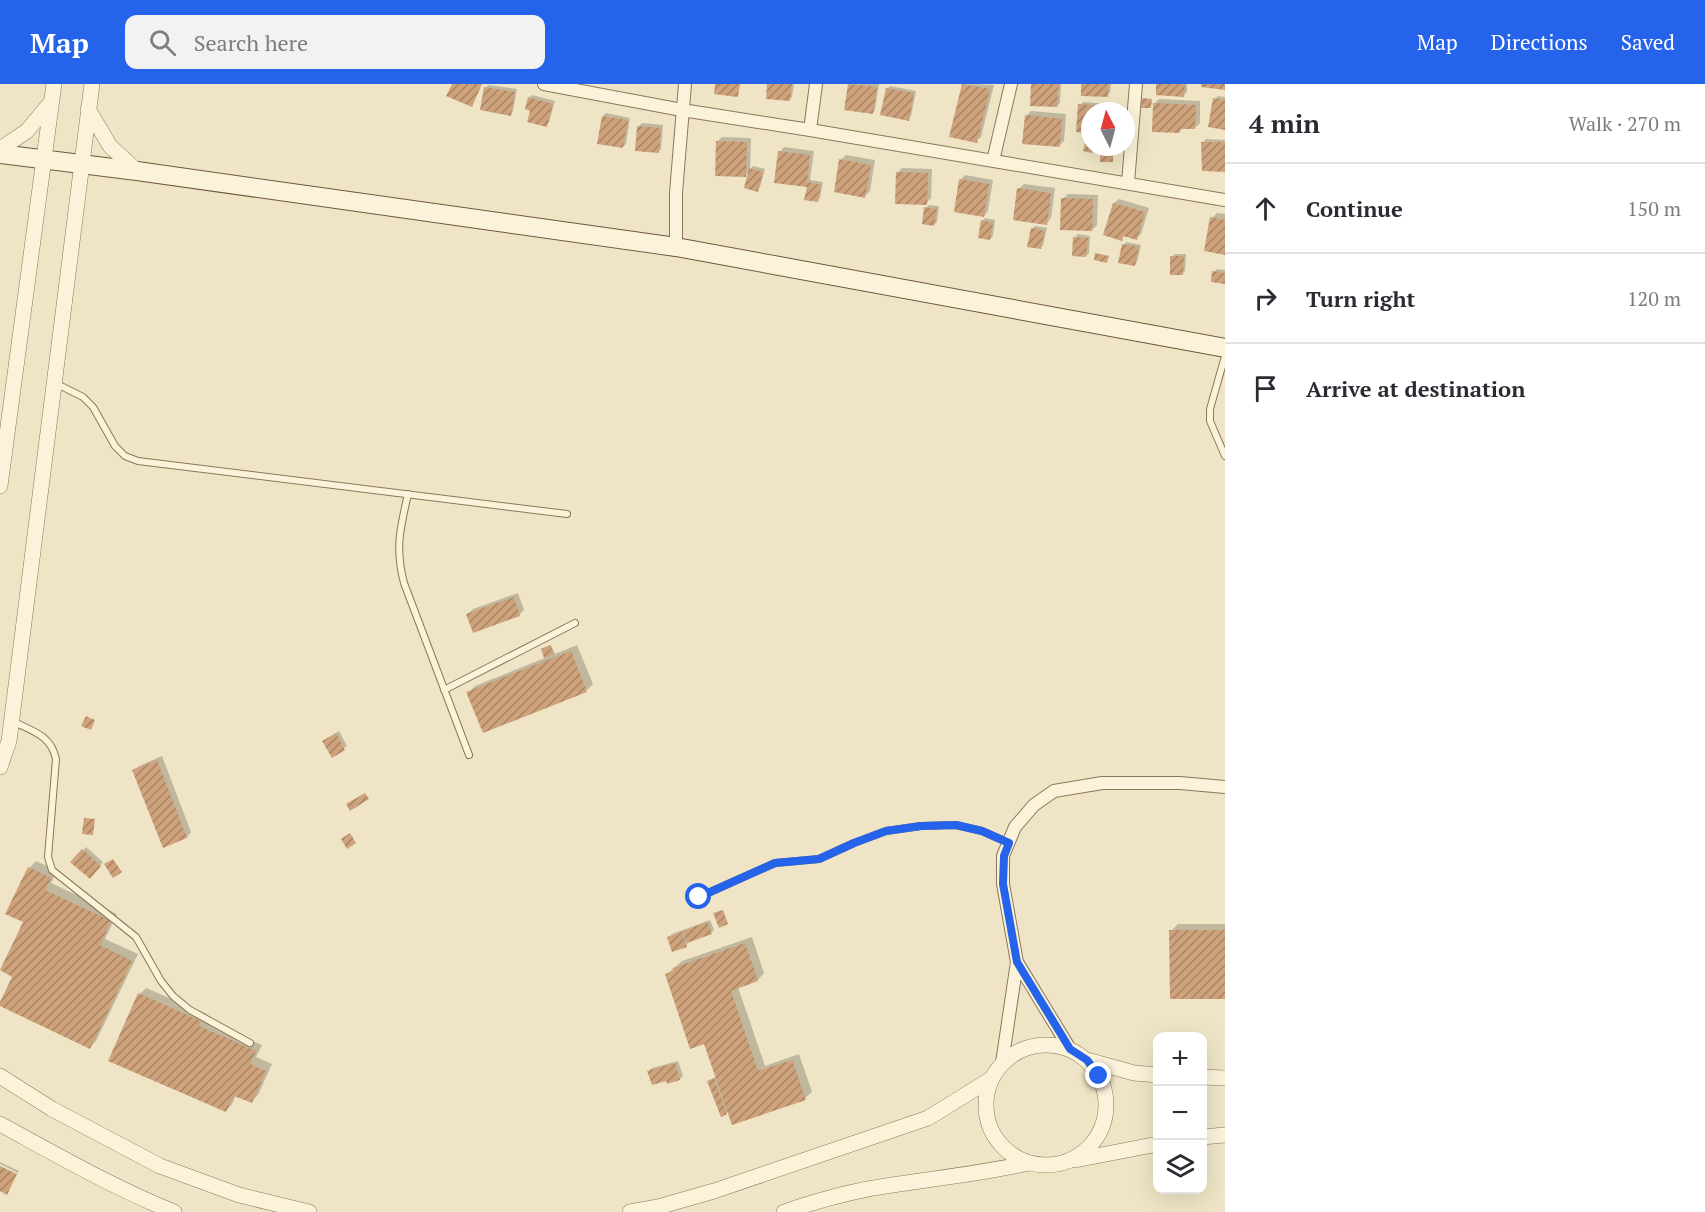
<!DOCTYPE html>
<meta charset="utf-8">
<style>
body{margin:0;font-family:"PT Serif",serif;background:#f2f2f3;color:#2b2b33}
.controls{position:absolute;right:18px;bottom:18px;display:grid;overflow:hidden;border-radius:12px;box-shadow:0 6px 24px #0002}
.controls button{width:54px;height:54px;display:grid;place-items:center;padding:0;border:0;border-bottom:2px solid #e1e1e2;background:#fff;color:#2b2b33;font:30px sans-serif}
.compass{position:absolute;left:1081px;top:18px;width:54px;height:54px;border-radius:50%;background:#fff;box-shadow:0 6px 24px #0002;rotate:354deg}
.stop{position:absolute;width:18px;height:18px;margin:-14px;border:4px solid #2563eb;border-radius:50%;background:#fff}
.stop.end{background:#2563eb;border-color:#fff;box-shadow:0 2px 6px #0008}
.list{margin:0;padding:0;list-style:none}
h2{display:flex;justify-content:space-between;align-items:center;height:78px;margin:0;padding:0 24px;font-size:26px}
h2 small{font-size:20px;font-weight:400;color:#7c7c81}
.list li{display:grid;grid-template-columns:39px 1fr auto;gap:18px;align-items:center;box-sizing:border-box;height:90px;padding:0 24px;border-top:2px solid #e1e1e2}
.list b{display:block;font-size:22px;white-space:nowrap}
.list em{font-size:20px;font-style:normal;color:#7c7c81}
.icon{flex:none;width:33px;height:33px;fill:none;stroke:currentColor;stroke-width:2;stroke-linecap:round;stroke-linejoin:round}
.map{position:relative;flex:none;width:1225px;height:1128px;overflow:hidden}
header{display:flex;align-items:center;gap:36px;box-sizing:border-box;height:84px;padding:0 30px;background:#2563eb;color:#fff}
header strong{font-size:28px}
nav{display:flex;gap:33px;margin-inline-start:auto;font-size:21px}
.search{width:420px;height:54px;background:#f2f2f3;display:flex;align-items:center;gap:15px;box-sizing:border-box;padding:0 21px;border-radius:12px;color:#7c7c81;font-size:22px}
main{display:flex}
aside{flex:1;background:#fff}
.map>svg:first-child{display:block}
.shadow{fill:#0003}
.building{fill:url(#building-hatch)}
.lines{fill:none;stroke-linecap:round;stroke-linejoin:round}
.service-casing{stroke:#8b775b;stroke-width:8}
.minor-casing{stroke:#8b775b;stroke-width:14}
.tertiary-casing{stroke:#8b775b;stroke-width:16}
.secondary-casing{stroke:#6d583e;stroke-width:20}
.service{stroke:#faf2d9;stroke-width:6}
.minor{stroke:#faf2d9;stroke-width:12}
.tertiary{stroke:#faf2d9;stroke-width:15}
.secondary{stroke:#faf2d9;stroke-width:18}
.route{stroke:#2563eb;stroke-width:8}
</style>
<header>
<strong>Map</strong>
<div class="search"><svg class="icon" aria-label="search" viewBox="0 0 24 24"><circle cx="10" cy="10" r="6"/><path d="M15 15l6 6"/></svg>Search here</div>
<nav><a>Map</a><a>Directions</a><a>Saved</a></nav>
</header>
<main>
<div class="map">
<svg width="1225" height="1128" viewBox="0 0 1225 1128">
<defs>
<pattern id="building-hatch" width="6" height="6" patternUnits="userSpaceOnUse" patternTransform="scale(1.5)"><rect width="6" height="6" fill="#cea27b"/><path d="M-1 1l2-2M0 6l6-6M5 7l2-2" fill="none" stroke="#a88464"/></pattern>
</defs>
<rect width="100%" height="100%" fill="#efe5c6"/>
<path class="shadow" d="M769,0H794L792,13L789,16Z
M850,0H879L875,26L872,29L846,25Z
M963,0L994,1L981,53L976,57L951,52Z
M1033,0H1061L1060,19L1057,22Z
M1083,0H1111L1110,8L1107,11Z
M1158,0H1187V8L1184,11Z
M489,1L517,5L513,27L510,30L486,3Z
M890,2L916,7L911,32L908,35L887,5Z
M532,11L555,17L549,38L546,41L531,26L529,14Z
M1218,12L1225,13V45L1210,42L1215,15Z
M1159,15L1200,17V39L1195,44H1183L1180,47L1154,20Z
M1083,18L1108,20V27H1090V48L1077,47L1080,21Z
M1031,27L1066,30L1064,57L1059,62L1026,32Z
M606,29L630,34L626,60L623,63L603,32Z
M642,39L663,41L661,65L658,68L639,42Z
M722,53L751,54L750,86L753,82L765,85L760,103L757,106L750,86L745,91L717,58Z
M1206,55L1225,56V86H1203V58Z
M784,63L814,67L810,96L823,98L820,114L817,117L806,115L809,98L806,101L780,68Z
M846,71L875,76L870,107L865,112L841,76Z
M902,84L932,85L931,114L926,119L897,89Z
M965,91L993,96L988,127L984,132L960,96Z
M1024,100L1055,104L1051,134L1047,139L1019,105Z
M1068,110L1098,111L1097,141L1092,146L1063,115Z
M1119,115L1149,124L1141,150L1136,155L1125,151L1121,155L1114,119Z
M929,121L939,122L937,138L934,141L926,124Z
M1217,129L1225,130V170L1206,166L1212,134Z
M985,134L995,136L993,152L990,155L982,137Z
M1035,142L1047,144L1043,161L1041,164L1032,145Z
M1078,150L1090,152L1089,169L1086,172L1075,153Z
M1126,158L1141,161L1137,178L1134,181L1124,161Z
M1175,170H1186L1185,187L1182,190L1172,173Z
M1217,185L1225,186V199L1213,197L1214,188Z
M518,509L524,526L519,531L468,530L473,525Z
M551,561L555,570L577,561L593,600L586,607L468,609L475,602L545,574L542,565Z
M339,647L347,662L332,672L326,655Z
M162,672L191,748L187,753L164,762L134,686L139,682Z
M86,763L103,778L89,793L72,778Z
M36,777L57,787L51,799L117,830L105,855L138,870L96,957L90,963L14,892L25,837L29,784Z
M710,836L714,846L711,849L689,857L686,862L669,853L672,850Z
M1178,840H1225V913L1172,914L1171,847Z
M752,853L764,889L758,896L738,903L765,982L799,970L812,1008L805,1014L729,1027L726,1029L709,997L717,992L705,958L667,890L682,877Z
M146,904L207,930L204,936L262,961L256,973L272,980L258,1011L251,1018L236,1011L232,1020L226,1027L140,910Z
M678,977L683,992L680,995L649,987L652,984Z
M0,1078L19,1087L18,1089L0,1080Z"/>
<path class="building" d="M452,0H482L472,23L446,12Z
M715,0H740L738,13L714,10Z
M767,0H792L790,17L766,15Z
M848,0L877,3L873,30L844,26Z
M962,0L990,5L977,59L949,53Z
M1031,0H1059L1057,23L1030,22Z
M1081,0H1109L1108,13L1081,12Z
M1156,0H1185L1184,13L1156,11Z
M1201,0H1225V6L1201,3Z
M484,3L515,8L511,32L480,26Z
M886,4L914,9L909,37L880,31Z
M528,13L553,20L547,43L527,38L530,27L525,25Z
M1142,14L1152,15L1151,24H1141Z
M1213,14L1225,16V46L1208,43Z
M1153,19L1196,21L1195,45H1180V49L1152,48Z
M1078,20L1106,22V27H1090V50L1076,48Z
M1025,31L1062,35L1060,63L1022,60Z
M602,32L628,36L623,64L597,60Z
M637,42L661,44L659,69L635,67Z
M716,57L747,58L746,93L715,92Z
M1201,58H1225V88L1202,87Z
M1085,59L1090,60V63H1093L1092,69L1083,67Z
M1100,65L1113,66V78H1100Z
M778,67L810,71L807,98L821,101L818,118L804,116L807,103L774,99Z
M839,75L871,81L865,114L834,108Z
M749,84L763,88L758,108L744,104Z
M896,88L928,89L927,121L895,120Z
M959,95L989,100L984,133L954,128Z
M1017,104L1051,109L1047,141L1013,136Z
M1061,114L1093,115L1092,147L1060,146Z
M1113,119L1145,128L1137,156L1123,152L1122,157L1103,151Z
M924,123L937,125L934,142L922,140Z
M1210,133L1225,136V171L1204,167Z
M981,136L993,139L990,156L978,154Z
M1031,144L1045,147L1041,165L1027,163Z
M1073,153L1088,154L1086,173L1072,172Z
M1122,160L1139,163L1135,182L1118,179Z
M1095,169L1109,172L1107,179L1094,176Z
M1170,172H1184L1183,191H1170Z
M1212,187L1225,189V200L1211,198Z
M514,513L520,532L473,549L466,530Z
M550,561L554,570L544,574L541,565Z
M571,567L587,608L483,649L466,608Z
M86,632L95,636L91,646L81,642Z
M336,649L345,666L332,674L322,657Z
M157,676L187,754L163,764L132,686Z
M365,709L369,715L350,727L346,720Z
M84,734L95,735L93,751L82,750Z
M350,749L356,759L347,765L341,755Z
M82,765L101,782L90,795L70,778Z
M113,775L122,788L113,794L104,780Z
M28,783L51,794L45,806L111,837L100,861L132,877L90,965L0,922V918L12,893L0,886L23,838L5,830Z
M723,826L728,840L719,844L713,829Z
M707,838L712,850L687,859L683,847Z
M1169,846H1225V915H1170Z
M682,848L687,863L672,868L667,853Z
M745,859L758,897L731,907L758,987L792,976L806,1016L732,1041L704,960L690,965L665,890L674,887L673,884Z
M138,909L201,937L199,942L256,967L250,980L266,987L252,1019L234,1012L226,1028L108,977Z
M675,979L680,996L667,1000L666,997L652,1001L647,987Z
M714,994L727,1030L721,1033L707,997Z
M0,1082L17,1090L7,1111L0,1107Z"/>
<g class="lines">
<defs>
<path id="service" d="M1225,272L1210,325V337L1225,372
M55,299L83,313L93,323L115,362L125,372L138,377L567,430
M408,410C400,445 395,464 404,499L469,671
M444,606L575,539
M12,637C32,647 51,651 56,675L48,773L52,786L136,853L161,897L173,912L190,926L250,959
M699,813L775,779L819,775L854,759L886,747L921,742L956,741L982,747L1009,759"/>
<path id="minor" d="M544,0L682,26L810,46L1225,116
M810,46L816,0
M993,77L1011,0
M1128,99L1136,0
M676,163V109L685,0
M1017,878L1070,965
M1002,979L1017,878L1003,800V772L1015,743L1034,721L1054,707L1102,699H1180L1225,703"/>
<path id="tertiary" d="M88,25L110,62L137,87
M0,65L27,47L51,18
M0,402L54,0
M0,683L9,657L92,0
M986 1021a60 60 0 1 1 120 0a60 60 0 1 1-120 0Z
M1087,976L1134,989L1158,991
M0,992L52,1025L160,1082L239,1111L309,1128
M1202,993L1225,994
M0,1040C57,1071 114,1104 174,1128
M1202,1053L1225,1051
M1075,1076L1158,1060
M630,1128L658,1123L714,1107L928,1034L991,995
M784,1128C819,1116 855,1106 892,1101C938,1094 983,1089 1029,1079"/>
<path id="secondary" d="M0,70L137,87L676,163L1225,264"/>
</defs>
<use href="#service" class="service-casing"/>
<use href="#minor" class="minor-casing"/>
<use href="#tertiary" class="tertiary-casing"/>
<use href="#secondary" class="secondary-casing"/>
<use href="#service" class="service"/>
<use href="#minor" class="minor"/>
<use href="#tertiary" class="tertiary"/>
<use href="#secondary" class="secondary"/>
</g>
<g class="lines">
<path class="route" d="M699,813L775,779L819,775L854,759L886,747L921,742L956,741L982,747L1009,759L1004,772L1003,800L1017,878L1070,965L1087,976L1099,992"/>
</g>
</svg>
<div class="controls">
<button>+</button>
<button>−</button>
<button><svg class="icon" aria-label="layers" viewBox="0 0 24 24"><path d="M12 4l9 5-9 5-9-5zM3 14l9 5 9-5"/></svg></button>
</div>
<svg class="compass" viewBox="-18 -18 36 36"><path d="M0-13l5 13h-10z" fill="#e53935"/><path d="M0 13l5-13h-10z" fill="#7c7c81"/></svg>
<div class="stop" style="left:699px;top:813px"></div>
<div class="stop end" style="left:1099px;top:992px"></div>
</div>
<aside>
<h2>4 min<small>Walk · 270 m</small></h2>
<ul class="list">
<li><svg class="icon" aria-label="ahead" viewBox="0 0 24 24"><path d="M12 20V5M6 11l6-6 6 6"/></svg><div><b>Continue</b></div><em>150 m</em></li>
<li><svg class="icon" aria-label="right" viewBox="0 0 24 24"><path d="M7 20v-9h11M14 6l5 5-5 5"/></svg><div><b>Turn right</b></div><em>120 m</em></li>
<li><svg class="icon" aria-label="arrive" viewBox="0 0 24 24"><path d="M6 21V4h12l-3 4 3 4H6"/></svg><div><b>Arrive at destination</b></div></li>
</ul>
</aside>
</main>
